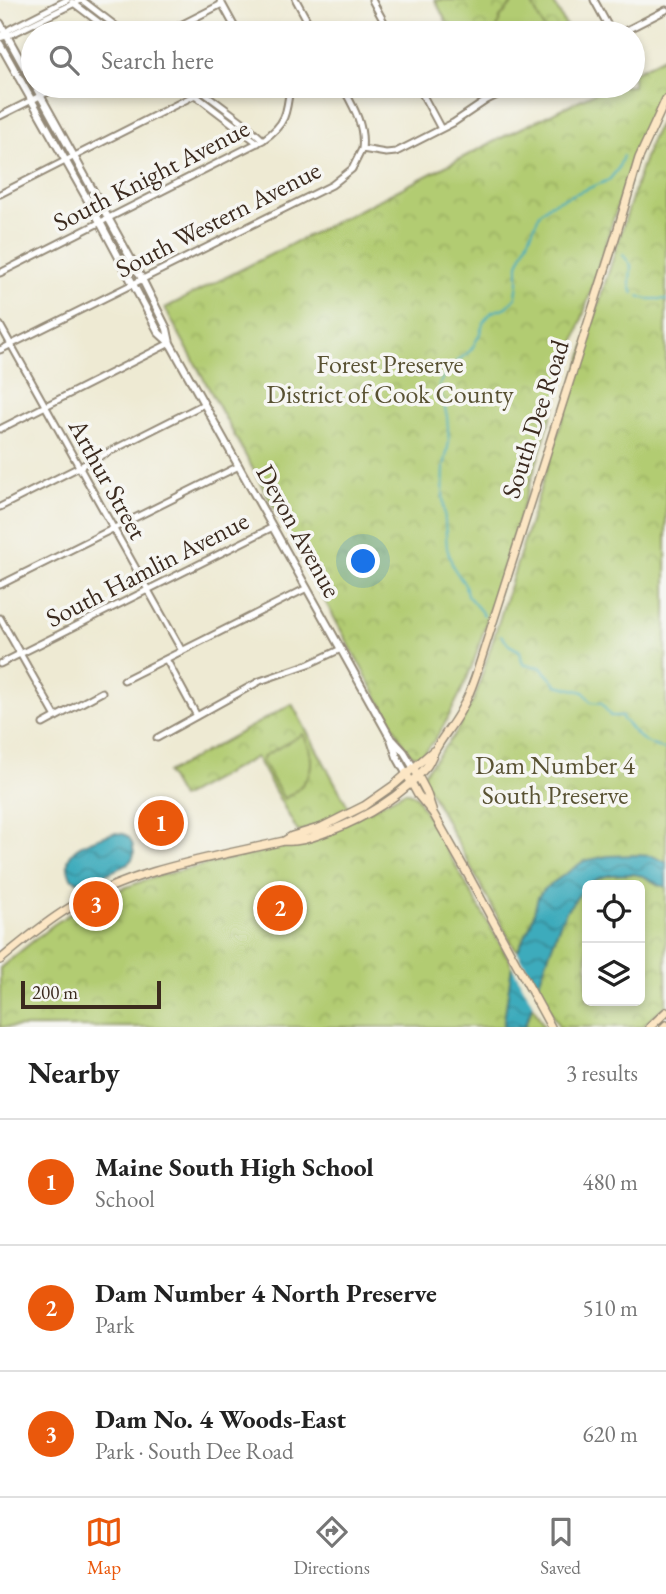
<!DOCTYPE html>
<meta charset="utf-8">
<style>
body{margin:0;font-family:"EB Garamond",serif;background:#f6f6f6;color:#222}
.controls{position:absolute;right:21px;bottom:21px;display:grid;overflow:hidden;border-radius:10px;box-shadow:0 4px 10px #0003}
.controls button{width:63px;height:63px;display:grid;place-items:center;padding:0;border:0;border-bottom:2px solid #e0e0e0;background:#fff;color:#222;font:35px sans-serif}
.scale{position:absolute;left:21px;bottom:18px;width:140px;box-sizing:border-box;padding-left:7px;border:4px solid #3b2a1e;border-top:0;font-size:19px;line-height:24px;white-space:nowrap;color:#3b2a1e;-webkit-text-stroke:5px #f6f6f2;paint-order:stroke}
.you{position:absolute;left:364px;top:562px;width:24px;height:24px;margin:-18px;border:5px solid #fff;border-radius:50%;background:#1a73e8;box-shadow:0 0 0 10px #1a73e833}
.badge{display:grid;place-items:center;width:46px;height:46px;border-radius:50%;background:#ea580c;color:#fff;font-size:23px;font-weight:700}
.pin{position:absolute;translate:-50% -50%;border:4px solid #fff;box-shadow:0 2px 7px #0006}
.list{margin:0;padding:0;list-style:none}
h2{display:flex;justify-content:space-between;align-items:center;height:91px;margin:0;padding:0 28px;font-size:30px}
h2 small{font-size:23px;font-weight:400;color:#767676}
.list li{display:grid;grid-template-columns:46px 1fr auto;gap:21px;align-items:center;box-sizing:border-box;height:126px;padding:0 28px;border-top:2px solid #e0e0e0}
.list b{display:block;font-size:26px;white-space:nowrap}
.list p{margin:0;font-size:23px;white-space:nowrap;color:#767676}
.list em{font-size:23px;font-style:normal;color:#767676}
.icon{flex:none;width:38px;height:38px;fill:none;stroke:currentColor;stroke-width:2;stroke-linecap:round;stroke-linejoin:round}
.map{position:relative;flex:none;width:666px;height:1027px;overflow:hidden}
.search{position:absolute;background:#fff;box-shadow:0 4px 10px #0003;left:21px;right:21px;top:21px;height:77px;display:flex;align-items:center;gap:18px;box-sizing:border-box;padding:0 24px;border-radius:38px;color:#767676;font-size:26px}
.sheet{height:469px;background:#fff}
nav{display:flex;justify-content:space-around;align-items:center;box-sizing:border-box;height:98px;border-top:2px solid #e0e0e0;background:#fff;font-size:19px;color:#767676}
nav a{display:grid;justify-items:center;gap:4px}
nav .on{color:#ea580c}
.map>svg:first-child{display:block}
.park{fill:url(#park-crowns);stroke:#767b48;stroke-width:2;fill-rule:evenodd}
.pitch{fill:#b2cc72;stroke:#767b48;stroke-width:2}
.water{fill:url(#water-waves);stroke:#3c6a6d;stroke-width:2}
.pier{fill:#eeead3}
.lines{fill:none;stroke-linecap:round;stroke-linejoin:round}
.stream{stroke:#3eabbc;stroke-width:2}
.minor-casing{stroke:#948a78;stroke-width:9}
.tertiary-casing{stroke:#948a78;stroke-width:10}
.secondary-casing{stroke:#948a78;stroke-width:10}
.minor{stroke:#fff;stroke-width:5}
.tertiary{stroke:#fff;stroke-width:6}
.secondary{stroke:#fce6c4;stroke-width:7}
.labels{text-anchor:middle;stroke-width:7;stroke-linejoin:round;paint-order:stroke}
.street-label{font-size:26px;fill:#3b2a1e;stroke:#f6f6f2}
.park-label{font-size:26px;fill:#595233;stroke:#f6f6f2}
</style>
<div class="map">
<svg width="666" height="1027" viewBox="0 0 666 1027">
<defs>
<pattern id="park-crowns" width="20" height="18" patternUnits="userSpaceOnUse" patternTransform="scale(1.75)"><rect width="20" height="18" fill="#b2cc72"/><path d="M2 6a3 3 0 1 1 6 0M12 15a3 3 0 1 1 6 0" fill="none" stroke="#9aaf62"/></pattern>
<pattern id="water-waves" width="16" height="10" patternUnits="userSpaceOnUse" patternTransform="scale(1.75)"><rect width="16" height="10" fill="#3eabbc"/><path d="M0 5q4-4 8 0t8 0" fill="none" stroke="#358b98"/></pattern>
</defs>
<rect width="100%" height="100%" fill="#f6f6f2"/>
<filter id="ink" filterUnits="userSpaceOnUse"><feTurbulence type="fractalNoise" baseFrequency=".0143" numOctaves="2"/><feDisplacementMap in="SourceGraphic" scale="14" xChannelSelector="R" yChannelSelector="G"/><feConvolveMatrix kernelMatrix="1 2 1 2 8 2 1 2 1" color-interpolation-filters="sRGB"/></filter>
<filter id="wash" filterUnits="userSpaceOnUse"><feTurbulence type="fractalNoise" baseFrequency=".00686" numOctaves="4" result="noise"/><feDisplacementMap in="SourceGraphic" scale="28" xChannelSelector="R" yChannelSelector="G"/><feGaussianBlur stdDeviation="1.57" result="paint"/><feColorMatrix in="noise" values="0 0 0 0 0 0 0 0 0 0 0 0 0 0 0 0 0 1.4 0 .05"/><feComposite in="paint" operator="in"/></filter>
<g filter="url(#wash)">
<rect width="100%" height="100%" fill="#eeead3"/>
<path class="park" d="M435,0H552L570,33H452Z
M666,56V88L646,124L633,157L476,655C470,673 436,753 417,756C412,756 411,754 407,751L165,308L507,135L609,86H633V73Z
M666,112V1005L642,1027H559L510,940L423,778L424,773L455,734L475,697L641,169L652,138ZM587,885H640V1001H587Z
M292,704L350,810L331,820L298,832L256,757L181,798L167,773Z
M404,792H409L416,796L507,956L544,1027H0V968L53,925L74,911L108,894L143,881L162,875L311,840Z"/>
<path class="pitch" d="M515,0H530L546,33H496L500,18Z
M303,734C319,763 311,783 284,799L262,761L264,756Z"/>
<path class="water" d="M114,833C125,833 132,836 133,848C134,851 134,856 132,859C127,867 91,881 81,881C76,882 76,881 71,878C57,847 92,840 114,833Z
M636,855L652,856L666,862V887L659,885L643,876L633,874L610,875L599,878L587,885L567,910L561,921L537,988L533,1005L524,1027H503L512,966L517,952L531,924L538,897L544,889L584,861L608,856Z"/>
<path class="pier" d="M516,949L540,992L535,1008L511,964Z"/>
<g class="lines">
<path class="stream" d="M623,255L631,265L630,283L632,292L634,293
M639,296C648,302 657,297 666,300
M484,615L467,595L465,585L453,567L447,548L443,496L444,467L449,442L447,416L439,386L443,377L452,366L471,350L479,336L484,321L492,312L507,307L516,297L518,282V264L540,213L550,204L609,180L618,169L623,156
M501,635L509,645L520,651L522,662L525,665L540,667L557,685L584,692L591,702L602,703L610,716H622L623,720C629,724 630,728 635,733C642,741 656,747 666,750"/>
</g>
</g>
<g filter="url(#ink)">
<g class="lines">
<defs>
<path id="minor" d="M82,0L125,33
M220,0L238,33
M296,0L314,33
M372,0L390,33
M594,0L612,33
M72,2L113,33
M165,33L222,4
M621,33L666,10
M2,35L10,29L67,0
M0,38L12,34L81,0
M183,86L258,143
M195,86L243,122L263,140
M342,86C353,106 365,125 362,149
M418,86L441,129
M0,116L60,86
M0,194L203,91
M0,273L263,140C286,124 287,113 290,86
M0,325L182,651
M0,350L332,185L352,169L362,149L386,153L396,152L453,123L487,100L516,86
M0,429L170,343
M0,507L204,404
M0,585L239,466
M0,618L56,717
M166,659L197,716
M0,664L273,527
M124,680L307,588
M43,724L102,692
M157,738L260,681L309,664L341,649"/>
<path id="tertiary" d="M0,23L33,83
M0,44L100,222L159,333L170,343
M35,86L142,279L167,329L170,343L391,739L397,757L406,773
M393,740L404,752L413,767"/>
<path id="secondary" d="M416,772L426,791L432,809
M406,773L418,795L433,813L467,873L551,1027
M284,841L292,836L322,827L364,806L394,785L433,751
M0,960C22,942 44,923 69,908C134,869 210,858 284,841C300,843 315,836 330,831C365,818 403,795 427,766C431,760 433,753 437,747C445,733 456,721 463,706C469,696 473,683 477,672L617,232L639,158L666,99
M650,1027L666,1012
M664,1027L666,1025"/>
</defs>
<use href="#minor" class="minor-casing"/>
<use href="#tertiary" class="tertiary-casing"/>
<use href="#secondary" class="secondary-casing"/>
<use href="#minor" class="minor"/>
<use href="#tertiary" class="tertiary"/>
<use href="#secondary" class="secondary"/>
</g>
</g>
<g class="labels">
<g class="street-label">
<text transform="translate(151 175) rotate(-27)" y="9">South Knight Avenue</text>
<text transform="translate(218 219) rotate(-27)" y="9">South Western Avenue</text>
<text transform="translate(535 419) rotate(-72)" y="9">South Dee Road</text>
<text transform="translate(108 479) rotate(61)" y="9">Arthur Street</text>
<text transform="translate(299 531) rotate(61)" y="9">Devon Avenue</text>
<text transform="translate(147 569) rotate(-27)" y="9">South Hamlin Avenue</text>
</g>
<g class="park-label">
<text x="390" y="373">Forest Preserve<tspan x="390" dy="30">District of Cook County</tspan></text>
<text x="555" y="774">Dam Number 4<tspan x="555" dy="30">South Preserve</tspan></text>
</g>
</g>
</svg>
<div class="controls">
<button><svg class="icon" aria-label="locate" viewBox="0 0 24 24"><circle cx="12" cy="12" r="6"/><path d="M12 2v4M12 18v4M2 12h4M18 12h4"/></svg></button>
<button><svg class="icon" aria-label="layers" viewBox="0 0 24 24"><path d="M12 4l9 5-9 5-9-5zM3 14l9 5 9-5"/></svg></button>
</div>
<div class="scale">200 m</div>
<div class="you"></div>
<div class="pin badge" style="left:161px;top:823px">1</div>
<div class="pin badge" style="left:280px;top:908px">2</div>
<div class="pin badge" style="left:96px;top:904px">3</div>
<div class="search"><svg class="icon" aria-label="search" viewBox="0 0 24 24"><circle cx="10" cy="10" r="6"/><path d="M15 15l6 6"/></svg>Search here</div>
</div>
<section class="sheet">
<h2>Nearby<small>3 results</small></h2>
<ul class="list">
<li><span class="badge">1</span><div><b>Maine South High School</b><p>School</p></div><em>480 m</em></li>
<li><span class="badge">2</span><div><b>Dam Number 4 North Preserve</b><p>Park</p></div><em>510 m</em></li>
<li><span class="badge">3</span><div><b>Dam No. 4 Woods-East</b><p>Park · South Dee Road</p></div><em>620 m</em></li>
</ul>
</section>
<nav>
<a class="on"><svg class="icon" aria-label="map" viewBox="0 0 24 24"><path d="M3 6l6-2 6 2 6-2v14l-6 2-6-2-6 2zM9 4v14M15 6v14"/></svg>Map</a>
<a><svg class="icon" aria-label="directions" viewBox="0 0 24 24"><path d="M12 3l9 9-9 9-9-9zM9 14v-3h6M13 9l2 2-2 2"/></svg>Directions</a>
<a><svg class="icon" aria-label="saved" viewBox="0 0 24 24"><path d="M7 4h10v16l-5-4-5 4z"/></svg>Saved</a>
</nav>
